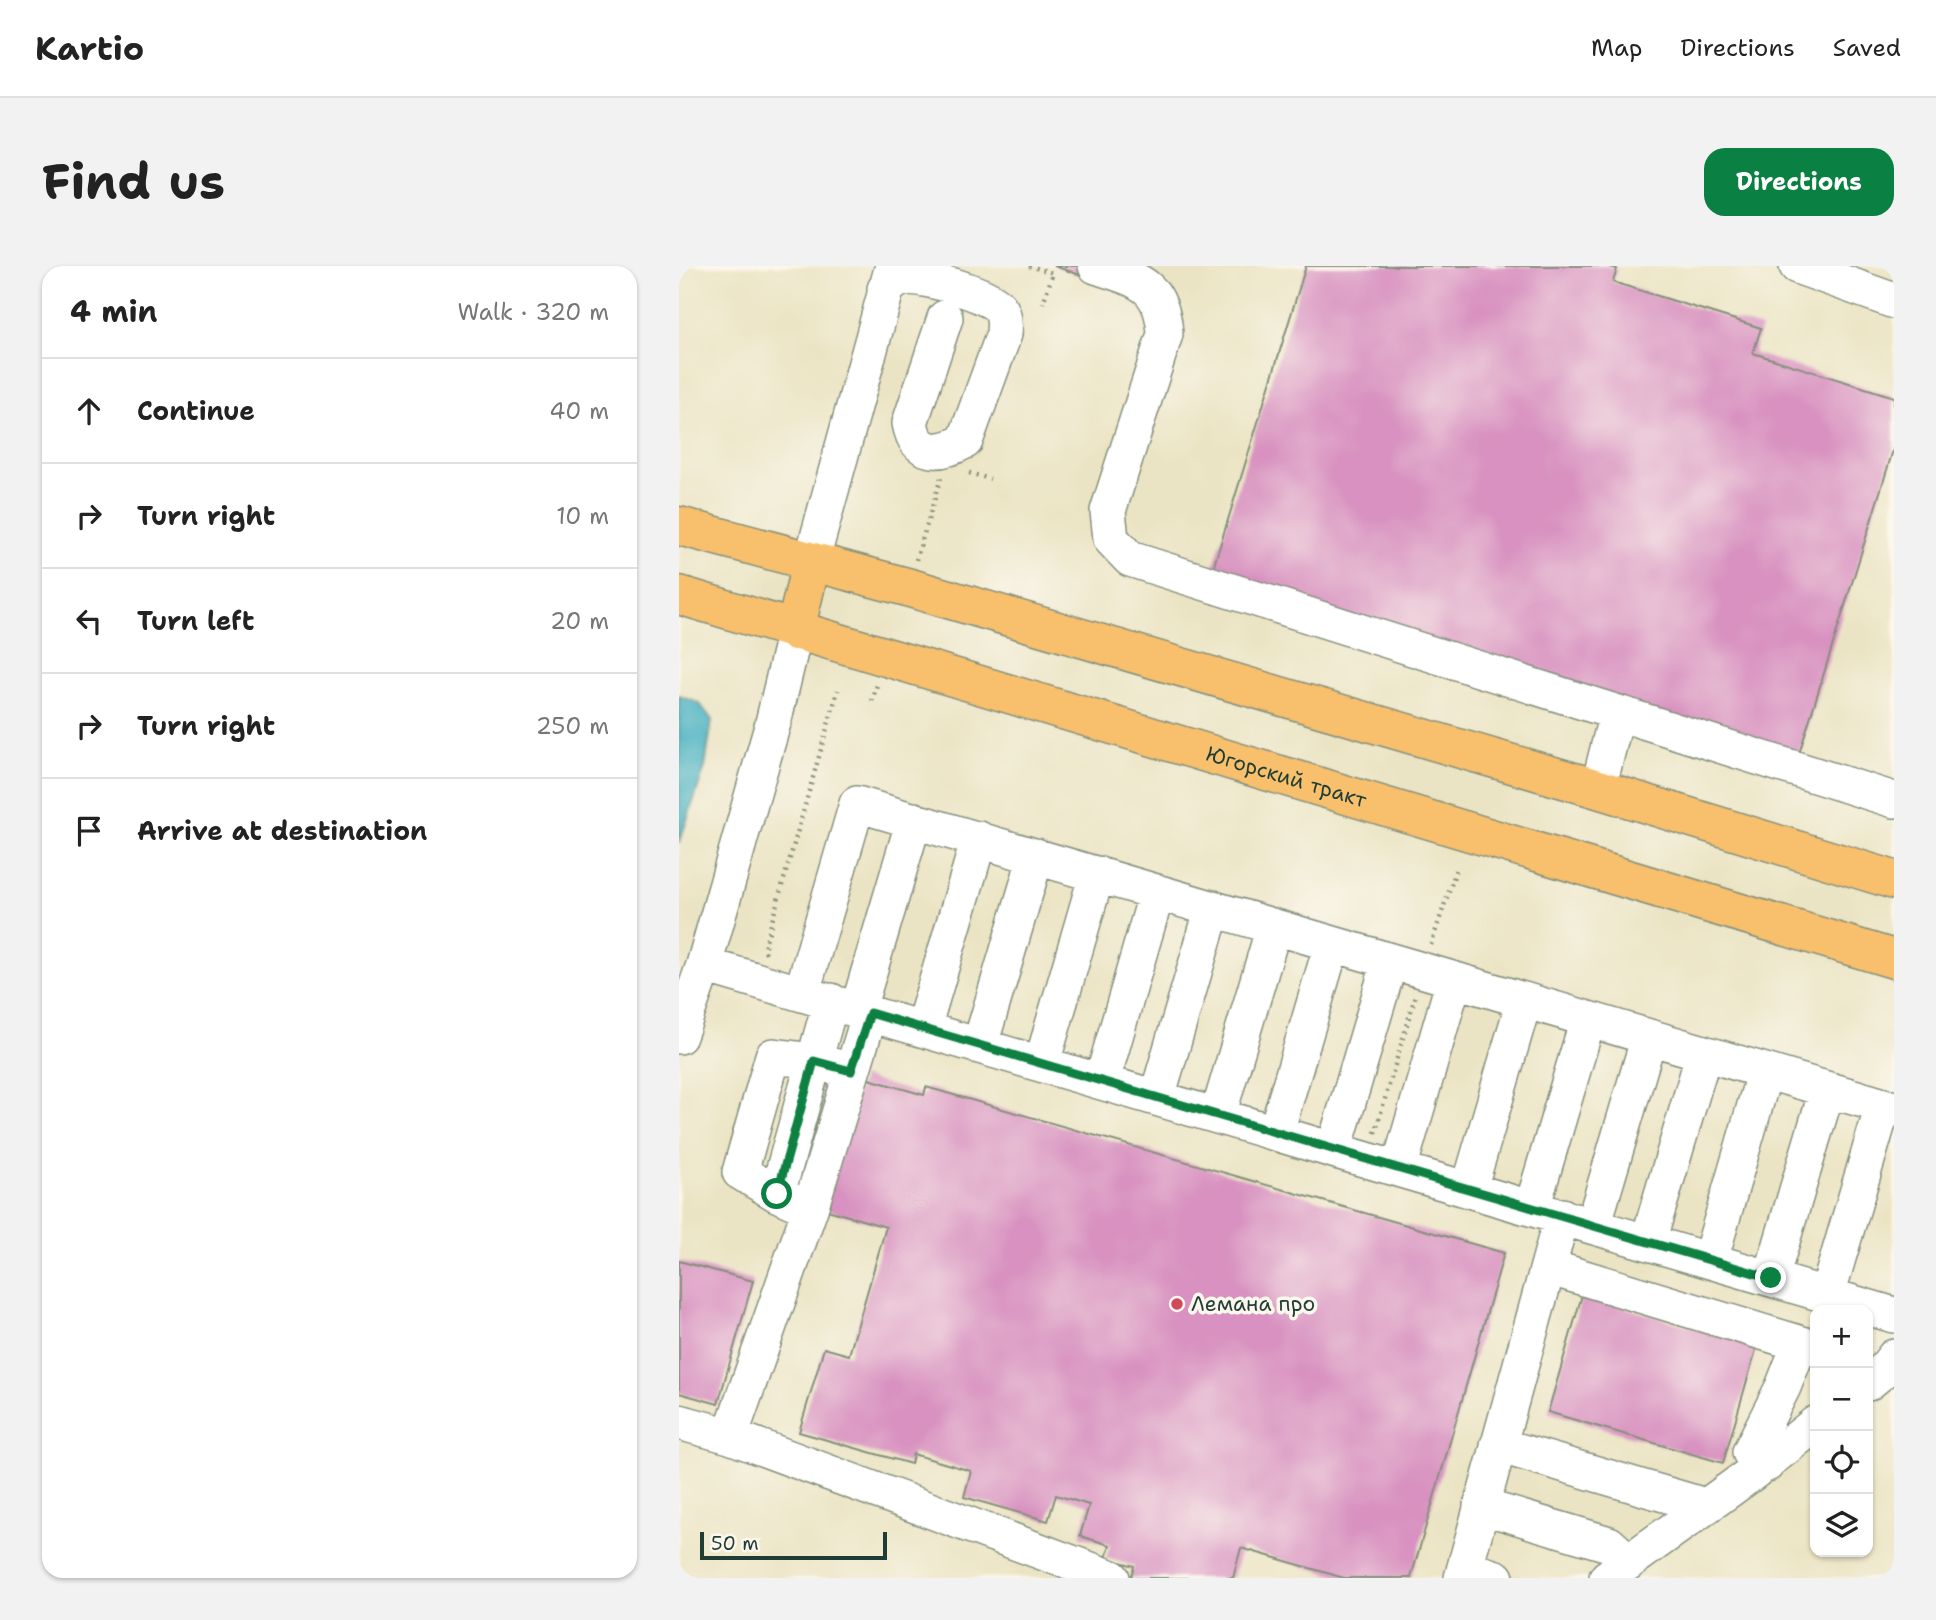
<!DOCTYPE html>
<meta charset="utf-8">
<style>
body{margin:0;font-family:"Shantell Sans",sans-serif;background:#f2f2f2;color:#222}
.controls{position:absolute;right:21px;bottom:21px;display:grid;overflow:hidden;border-radius:14px;box-shadow:0 2px 5px #0004}
.controls button{width:63px;height:63px;display:grid;place-items:center;padding:0;border:0;border-bottom:2px solid #e0e0e0;background:#fff;color:#222;font:35px sans-serif}
.scale{position:absolute;left:21px;bottom:18px;width:187px;box-sizing:border-box;padding-left:7px;border:4px solid #1f3d34;border-top:0;font-size:19px;line-height:24px;white-space:nowrap;color:#1f3d34;-webkit-text-stroke:5px #fbf7ec;paint-order:stroke}
.stop{position:absolute;width:21px;height:21px;margin:-16px;border:5px solid #0b8043;border-radius:50%;background:#fff}
.stop.end{background:#0b8043;border-color:#fff;box-shadow:0 2px 7px #0008}
.list{margin:0;padding:0;list-style:none}
h2{display:flex;justify-content:space-between;align-items:center;height:91px;margin:0;padding:0 28px;font-size:30px}
h2 small{font-size:23px;font-weight:400;color:#767676}
.list li{display:grid;grid-template-columns:46px 1fr auto;gap:21px;align-items:center;box-sizing:border-box;height:105px;padding:0 28px;border-top:2px solid #e0e0e0}
.list b{display:block;font-size:26px;white-space:nowrap}
.list em{font-size:23px;font-style:normal;color:#767676}
.icon{flex:none;width:38px;height:38px;fill:none;stroke:currentColor;stroke-width:2;stroke-linecap:round;stroke-linejoin:round}
.map{position:relative;flex:none;width:1215px;height:1312px;overflow:hidden;border-radius:21px}
header{display:flex;align-items:center;gap:42px;box-sizing:border-box;height:98px;padding:0 35px;background:#fff;border-bottom:2px solid #e0e0e0}
header strong{font-size:33px}
nav{display:flex;gap:38px;margin-inline-start:auto;font-size:24px}
.intro{display:flex;align-items:center;justify-content:space-between;box-sizing:border-box;height:168px;padding:0 42px}
h1{margin:0;font-size:49px}
.button{padding:18px 32px;border-radius:21px;background:#0b8043;color:#fff;font-size:24px;font-weight:700}
main{display:flex;gap:42px;padding:0 42px}
aside{flex:1;background:#fff;border-radius:21px;box-shadow:0 2px 5px #0004}
.map>svg:first-child{display:block}
.water{fill:#41aebf;stroke:#30767a;stroke-width:2}
.building{fill:#d891c0}
.lines{fill:none;stroke-linecap:round;stroke-linejoin:round}
.minor-casing{stroke:#85907c;stroke-width:38}
.major-casing{stroke:#85907c;stroke-width:41}
.path{stroke:#85907c;stroke-width:4.5;stroke-dasharray:2 5;stroke-linecap:butt}
.minor{stroke:#fff;stroke-width:35}
.major{stroke:#f8bf6c;stroke-width:38}
.route{stroke:#0b8043;stroke-width:9}
.poi-dot{fill:#d1495b;stroke:#fbf7ec;stroke-width:2.5}
.labels{text-anchor:middle;stroke-width:7;stroke-linejoin:round;paint-order:stroke}
.street-label{font-size:21px;fill:#1f3d34;stroke:#fbf7ec}
.poi-label{font-size:21px;fill:#1f3d34;stroke:#fbf7ec;text-anchor:start}
</style>
<header>
<strong>Kartio</strong>
<nav><a>Map</a><a>Directions</a><a>Saved</a></nav>
</header>
<div class="intro"><h1>Find us</h1><a class="button">Directions</a></div>
<main>
<aside>
<h2>4 min<small>Walk · 320 m</small></h2>
<ul class="list">
<li><svg class="icon" aria-label="ahead" viewBox="0 0 24 24"><path d="M12 20V5M6 11l6-6 6 6"/></svg><div><b>Continue</b></div><em>40 m</em></li>
<li><svg class="icon" aria-label="right" viewBox="0 0 24 24"><path d="M7 20v-9h11M14 6l5 5-5 5"/></svg><div><b>Turn right</b></div><em>10 m</em></li>
<li><svg class="icon" aria-label="left" viewBox="0 0 24 24"><path d="M17 20v-9H6M10 6l-5 5 5 5"/></svg><div><b>Turn left</b></div><em>20 m</em></li>
<li><svg class="icon" aria-label="right" viewBox="0 0 24 24"><path d="M7 20v-9h11M14 6l5 5-5 5"/></svg><div><b>Turn right</b></div><em>250 m</em></li>
<li><svg class="icon" aria-label="arrive" viewBox="0 0 24 24"><path d="M6 21V4h12l-3 4 3 4H6"/></svg><div><b>Arrive at destination</b></div></li>
</ul>
</aside>
<div class="map">
<svg width="1215" height="1312" viewBox="0 0 1215 1312">
<rect width="100%" height="100%" fill="#fbf7ec"/>
<filter id="ink" filterUnits="userSpaceOnUse"><feTurbulence type="fractalNoise" baseFrequency=".0143" numOctaves="2"/><feDisplacementMap in="SourceGraphic" scale="14" xChannelSelector="R" yChannelSelector="G"/><feConvolveMatrix kernelMatrix="1 2 1 2 8 2 1 2 1" color-interpolation-filters="sRGB"/></filter>
<filter id="wash" filterUnits="userSpaceOnUse"><feTurbulence type="fractalNoise" baseFrequency=".00686" numOctaves="4" result="noise"/><feDisplacementMap in="SourceGraphic" scale="28" xChannelSelector="R" yChannelSelector="G"/><feGaussianBlur stdDeviation="1.57" result="paint"/><feColorMatrix in="noise" values="0 0 0 0 0 0 0 0 0 0 0 0 0 0 0 0 0 1.4 0 .05"/><feComposite in="paint" operator="in"/></filter>
<g filter="url(#wash)">
<rect width="100%" height="100%" fill="#ebe4c4"/>
<path class="water" d="M0,430L20,437L33,454L26,501L0,577Z"/>
<g id="blocks">
<path class="building" d="M375,0H421L416,14Z
M627,0H928L938,3L934,16L1082,62L1074,87L1215,131V181L1119,491L532,309Z
M183,811L245,829L247,821L825,987L732,1312H665L562,1282L554,1312H457L452,1311L455,1300L427,1292L431,1279L401,1270L410,1239L377,1229L369,1255L285,1231L292,1205L234,1188L232,1198L120,1166L145,1082L170,1089L207,961L145,943Z
M0,995L74,1015L39,1138L0,1127Z
M903,1029L1078,1080L1044,1197L869,1146Z"/>
</g>
</g>
<g filter="url(#ink)">
<use href="#blocks" fill-opacity="0" stroke="#85907c" stroke-width="2"/>
<g class="lines">
<defs>
<path id="minor" d="M417,0C458,14 483,17 486,68L429,245L432,273L451,293L1215,534
M1118,0L1215,35
M206,23C212,19 218,13 225,12C242,8 309,28 320,41C326,48 326,58 325,68L286,175C260,189 237,190 231,157L266,52
M132,297L213,3
M919,523L938,447
M25,699L1215,1049
M123,726L178,538L1215,843
M179,743L235,554
M244,762L300,573
M0,770L25,699L94,457L116,365
M301,779L357,590
M363,797L418,608
M423,815L478,626
M478,831L534,642
M539,849L595,661
M597,866L653,678
M655,883L711,695
M720,903L775,714
M790,923L845,735
M98,928L152,735
M853,942L909,753
M131,943L98,928L61,906L94,790L135,795L172,805
M914,960L970,771
M969,976L1025,787
M1031,994L1086,805
M869,1001L1136,1082
M1092,1012L1148,824
M1148,1029L1204,840
M1189,1117L1205,1104L1215,1091
M0,1156L51,1170L433,1312
M51,1170L131,943L191,747
M819,1179L1026,1240
M1088,1198L1071,1186L1104,1121L1121,1078
M802,1240L930,1278L950,1296
M786,1302L817,1312
M783,1312L883,950
M928,1312C997,1260 1070,1213 1136,1158"/>
<g id="major">
<path d="M0,260L228,321L919,523L1215,614"/>
<path id="s1" d="M0,329L1215,693"/>
<path d="M116,365L132,297"/>
</g>
</defs>
<use href="#minor" class="minor-casing"/>
<use href="#major" class="major-casing"/>
<path class="path" d="M350,0L374,7L364,37
M290,207L311,213
M237,294L262,212
M193,435L198,419
M752,679L777,604
M87,687L85,683L159,424
M696,867L736,731"/>
<use href="#minor" class="minor"/>
<use href="#major" class="major"/>
</g>
</g>
<g class="lines" filter="url(#ink)">
<path class="route" d="M98,928L135,795L172,805L191,747L1092,1012"/>
</g>
<circle class="poi-dot" cx="498" cy="1038" r="7"/>
<g class="labels">
<g class="street-label">
<text dy="7" stroke="none"><textPath href="#s1" startOffset="634">Югорский тракт</textPath></text>
</g>
<g class="poi-label">
<text x="512" y="1045">Лемана про</text>
</g>
</g>
</svg>
<div class="controls">
<button>+</button>
<button>−</button>
<button><svg class="icon" aria-label="locate" viewBox="0 0 24 24"><circle cx="12" cy="12" r="6"/><path d="M12 2v4M12 18v4M2 12h4M18 12h4"/></svg></button>
<button><svg class="icon" aria-label="layers" viewBox="0 0 24 24"><path d="M12 4l9 5-9 5-9-5zM3 14l9 5 9-5"/></svg></button>
</div>
<div class="scale">50 m</div>
<div class="stop" style="left:98px;top:928px"></div>
<div class="stop end" style="left:1092px;top:1012px"></div>
</div>
</main>
